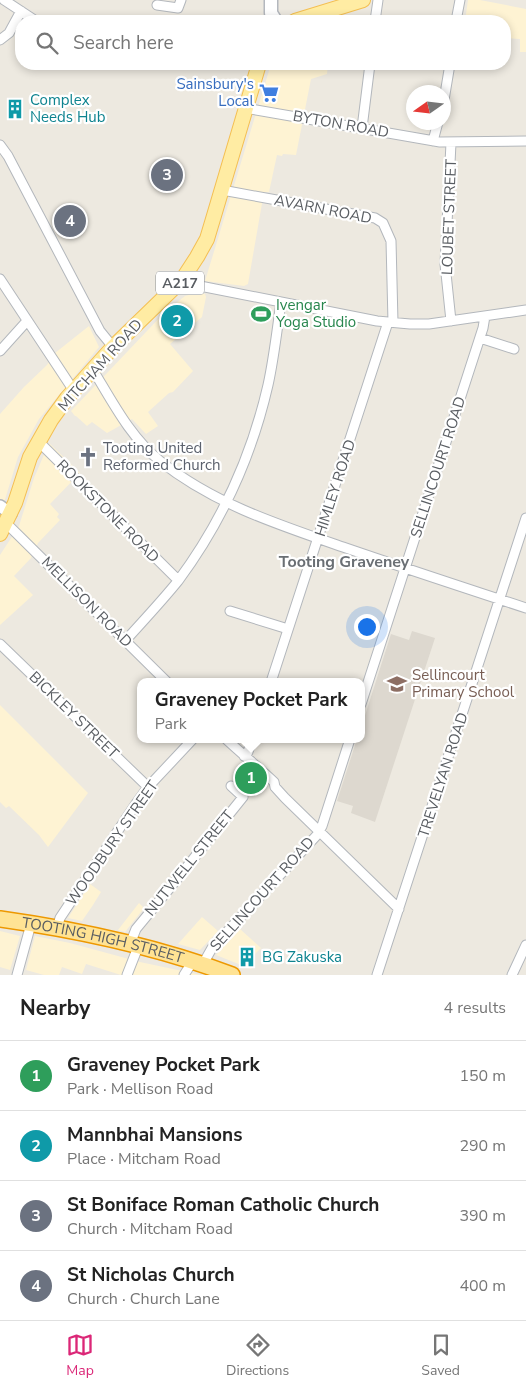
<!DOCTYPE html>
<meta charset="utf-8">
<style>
body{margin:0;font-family:"Nunito Sans",sans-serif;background:#f2f2f2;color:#222}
.compass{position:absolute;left:406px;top:85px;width:45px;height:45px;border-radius:50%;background:#fff;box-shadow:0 2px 8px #0003;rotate:256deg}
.you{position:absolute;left:366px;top:626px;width:18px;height:18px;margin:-12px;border:4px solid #fff;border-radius:50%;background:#1a73e8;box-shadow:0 0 0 8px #1a73e833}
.badge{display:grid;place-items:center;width:32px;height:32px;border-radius:50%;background:#db2777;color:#fff;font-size:16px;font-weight:700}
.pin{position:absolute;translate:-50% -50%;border:2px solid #fff;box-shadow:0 1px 5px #0006}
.popup{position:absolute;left:137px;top:678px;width:228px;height:65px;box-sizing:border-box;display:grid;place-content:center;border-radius:10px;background:#fff;filter:drop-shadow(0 1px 4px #0005);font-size:16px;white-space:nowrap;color:#767676}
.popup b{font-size:19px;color:#222}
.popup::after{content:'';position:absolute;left:50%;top:100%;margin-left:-10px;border:10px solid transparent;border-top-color:#fff}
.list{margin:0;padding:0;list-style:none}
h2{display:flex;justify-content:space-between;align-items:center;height:65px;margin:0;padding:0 20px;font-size:21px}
h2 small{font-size:16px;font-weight:400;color:#767676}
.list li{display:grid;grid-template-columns:32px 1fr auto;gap:15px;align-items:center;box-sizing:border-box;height:70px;padding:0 20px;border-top:1px solid #e0e0e0}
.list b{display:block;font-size:19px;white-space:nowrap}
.list p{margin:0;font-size:16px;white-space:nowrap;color:#767676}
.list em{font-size:16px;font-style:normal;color:#767676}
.icon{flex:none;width:28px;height:28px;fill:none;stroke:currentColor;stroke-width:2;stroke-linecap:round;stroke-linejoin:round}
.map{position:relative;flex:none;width:526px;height:975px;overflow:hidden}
.search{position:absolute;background:#fff;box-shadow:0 2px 8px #0003;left:15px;right:15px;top:15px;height:55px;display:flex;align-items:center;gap:12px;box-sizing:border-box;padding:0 18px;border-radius:20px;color:#767676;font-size:19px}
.sheet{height:345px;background:#fff}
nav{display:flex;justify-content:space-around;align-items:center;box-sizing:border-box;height:70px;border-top:1px solid #e0e0e0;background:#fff;font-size:14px;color:#767676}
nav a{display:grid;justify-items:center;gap:2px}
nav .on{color:#db2777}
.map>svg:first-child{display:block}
.commercial{fill:#fef3d3}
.education{fill:#ddd8cf}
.green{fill:#bde5bc}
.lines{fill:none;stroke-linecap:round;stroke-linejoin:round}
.minor-casing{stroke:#b3b7bc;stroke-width:11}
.tertiary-casing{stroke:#b3b7bc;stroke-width:14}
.secondary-casing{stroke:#b4b8be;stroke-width:15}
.primary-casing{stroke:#f4bf52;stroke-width:16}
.trunk-casing{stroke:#ed9800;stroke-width:18}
.minor{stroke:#fff;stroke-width:9}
.tertiary{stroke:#fff;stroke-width:11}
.secondary{stroke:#fff;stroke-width:12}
.primary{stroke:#ffeca3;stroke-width:14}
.trunk{stroke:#ffe394;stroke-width:15}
.labels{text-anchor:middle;stroke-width:4.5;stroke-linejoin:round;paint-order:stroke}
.shield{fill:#fff;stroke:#8b8e91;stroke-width:1}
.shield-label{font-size:14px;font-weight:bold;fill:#595d62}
.shop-label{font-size:15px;fill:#366cbe;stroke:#fff;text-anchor:end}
.culture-label{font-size:15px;fill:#0d838f;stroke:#fff;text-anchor:start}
.street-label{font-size:15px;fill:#595d62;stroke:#fff}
.leisure-label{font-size:15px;fill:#27864d;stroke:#fff;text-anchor:start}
.worship-label{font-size:15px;fill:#5b616d;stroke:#fff;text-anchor:start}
.education-label{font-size:15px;fill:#785e54;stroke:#fff;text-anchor:start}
.neighbourhood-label{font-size:16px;font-weight:bold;fill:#6a6f74;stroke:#fff}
</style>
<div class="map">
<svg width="526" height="975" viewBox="0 0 526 975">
<rect width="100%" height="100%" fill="#ede9e0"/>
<path class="commercial" d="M468,0H480L526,9V52H520V39L505,38V21H465Z
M271,64H328L327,74L311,79L296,155L283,154L282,156L277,155L269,192H264L248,284L244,286L205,281Z
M196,293L205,294L206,297L202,317L170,344L193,371L173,392L169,393L148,412L158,426L146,434L132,419L107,433L92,422L87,426L76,416H75L71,411L165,312L185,296Z
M89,326L99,347L39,419L18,457L0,516V414L24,387L47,365L55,353Z
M49,443L80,473L50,504L59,514L57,517L60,520L38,543L31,558L14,576L33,595L0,625V555L19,526L34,478Z
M0,705L88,793L48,847L39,835L9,806L6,808L0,802Z
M90,884L101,892L93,905L82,921L68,918Z
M139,903L144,908L125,932L118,930Z
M202,917L218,931L217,932L200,950L178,944Z
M240,929L261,948L250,959L252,966L251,969L216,955Z
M0,931L20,936L10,970L0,967Z
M35,936L70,943L140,962L201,975H121L86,964L82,974L62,967L59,975H44L26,970Z"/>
<path class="education" d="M412,631L435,638L375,822L351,813L353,806L337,801L357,739H361V728L391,634L409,640Z"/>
<path class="green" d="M249,766L265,780L254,793L237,776L244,768Z"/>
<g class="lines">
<defs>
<path id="minor" d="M4,0L36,21
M157,5L178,8L181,0
M375,21L378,0
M456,21L460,0
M0,40L9,33L21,11
M444,100L450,64
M245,108L440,142L526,141
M362,128L370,64
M433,141L438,122
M451,143L445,264L451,321
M0,145L8,156L100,331L113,347
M222,190L375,218L383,223L391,241L393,322
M0,279L74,391
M182,280L200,286L377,321L410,324H429L526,310
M480,338L514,349
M0,351L27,321
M93,370C112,401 130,437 160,461C214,504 279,525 343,547C404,568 465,588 526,608
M38,441L178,580
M6,523L167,682
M230,611L288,629
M125,641C143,621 161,602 178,581C221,523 252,455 268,385C274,358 277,330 281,302
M0,644L148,787
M271,682L388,322
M361,704L483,328L485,316
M226,739C242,754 258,767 274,782L275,787L285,798L399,909
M244,756L248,752L252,739
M57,928L60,918L135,805L148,787L193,739
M130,944L136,929L169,889L243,797L231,786
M203,964L212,948L317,835L322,826L350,739
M17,975L31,924
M127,975L138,947
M184,975L193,961
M377,975L526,518
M512,975L526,945"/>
<path id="tertiary" d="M0,506L11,514"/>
<path id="secondary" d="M271,0V13L276,21"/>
<path id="primary" d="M295,21L363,0
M0,534L15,503L30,457L51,420L67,398L113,347L182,280L197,257L207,239L213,219L259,64"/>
<g id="trunk">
<path id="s1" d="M0,919C78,930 158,947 232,975"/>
</g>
</defs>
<use href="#minor" class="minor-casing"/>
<use href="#tertiary" class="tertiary-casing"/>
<use href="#secondary" class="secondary-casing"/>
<use href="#primary" class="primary-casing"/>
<use href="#trunk" class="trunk-casing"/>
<use href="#minor" class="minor"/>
<use href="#tertiary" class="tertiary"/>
<use href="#secondary" class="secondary"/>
<use href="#primary" class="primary"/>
<use href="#trunk" class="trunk"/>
</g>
<defs>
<symbol id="supermarket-bare" viewBox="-9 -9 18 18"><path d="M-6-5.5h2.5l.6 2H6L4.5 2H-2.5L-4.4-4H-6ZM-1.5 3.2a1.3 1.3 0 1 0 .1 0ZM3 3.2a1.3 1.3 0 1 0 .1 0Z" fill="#3f7fe0" stroke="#fff" stroke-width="2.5" paint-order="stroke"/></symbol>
<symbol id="building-bare" viewBox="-9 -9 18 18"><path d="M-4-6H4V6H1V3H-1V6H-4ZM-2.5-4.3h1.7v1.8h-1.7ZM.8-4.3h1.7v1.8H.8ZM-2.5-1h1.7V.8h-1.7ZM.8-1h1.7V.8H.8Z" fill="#0f9aa8" stroke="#fff" stroke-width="2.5" paint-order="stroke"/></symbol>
<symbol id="stadium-bare" viewBox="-9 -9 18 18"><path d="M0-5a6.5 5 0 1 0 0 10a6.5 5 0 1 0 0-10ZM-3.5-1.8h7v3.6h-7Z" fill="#2e9e5b" stroke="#fff" stroke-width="2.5" paint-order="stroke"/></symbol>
<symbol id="church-bare" viewBox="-9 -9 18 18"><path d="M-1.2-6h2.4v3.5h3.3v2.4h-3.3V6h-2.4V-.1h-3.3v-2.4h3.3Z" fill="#6b7280" stroke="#fff" stroke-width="2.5" paint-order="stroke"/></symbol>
<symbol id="school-bare" viewBox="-9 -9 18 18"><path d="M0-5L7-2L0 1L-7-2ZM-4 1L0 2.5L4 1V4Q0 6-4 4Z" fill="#8d6e63" stroke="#fff" stroke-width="2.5" paint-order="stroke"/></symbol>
</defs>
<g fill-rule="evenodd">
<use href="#supermarket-bare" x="255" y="79" width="28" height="28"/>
<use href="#building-bare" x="1" y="95" width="28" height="28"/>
<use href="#stadium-bare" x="247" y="300" width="28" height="28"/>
<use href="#church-bare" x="74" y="443" width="28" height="28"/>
<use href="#school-bare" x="383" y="670" width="28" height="28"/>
<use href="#building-bare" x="233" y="943" width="28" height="28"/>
</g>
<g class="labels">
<rect class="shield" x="156" y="271.5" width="48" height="23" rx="4"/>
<g class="shield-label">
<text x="180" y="288">A217</text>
</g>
<g class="shop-label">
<text x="254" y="89">Sainsbury's<tspan x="254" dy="17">Local</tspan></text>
</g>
<g class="culture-label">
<text x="30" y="105">Complex<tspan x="30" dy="17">Needs Hub</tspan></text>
<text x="262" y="962">BG Zakuska</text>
</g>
<g class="street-label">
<text transform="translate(341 124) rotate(10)" y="5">BYTON ROAD</text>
<text transform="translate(323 209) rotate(11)" y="5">AVARN ROAD</text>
<text transform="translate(449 217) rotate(-88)" y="5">LOUBET STREET</text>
<text transform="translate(100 365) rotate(-48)" y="5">MITCHAM ROAD</text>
<text transform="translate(438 467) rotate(-72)" y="5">SELLINCOURT ROAD</text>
<text transform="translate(335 488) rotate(-72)" y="5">HIMLEY ROAD</text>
<text transform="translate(108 511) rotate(45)" y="5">ROOKSTONE ROAD</text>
<text transform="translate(87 602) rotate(45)" y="5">MELLISON ROAD</text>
<text transform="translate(74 715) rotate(44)" y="5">BICKLEY STREET</text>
<text transform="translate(443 775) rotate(-72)" y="5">TREVELYAN ROAD</text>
<text transform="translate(112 843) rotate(-55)" y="5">WOODBURY STREET</text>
<text transform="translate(189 863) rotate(-51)" y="5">NUTWELL STREET</text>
<text transform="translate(262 894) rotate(-48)" y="5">SELLINCOURT ROAD</text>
<text dy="5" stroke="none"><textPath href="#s1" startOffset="105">TOOTING HIGH STREET</textPath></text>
</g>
<g class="leisure-label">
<text x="276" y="310">Ivengar<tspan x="276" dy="17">Yoga Studio</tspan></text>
</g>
<g class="worship-label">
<text x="103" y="453">Tooting United<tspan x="103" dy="17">Reformed Church</tspan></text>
</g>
<g class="education-label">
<text x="412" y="680">Sellincourt<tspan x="412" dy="17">Primary School</tspan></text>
</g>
<g class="neighbourhood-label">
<text x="344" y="567">Tooting Graveney</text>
</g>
</g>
</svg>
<svg class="compass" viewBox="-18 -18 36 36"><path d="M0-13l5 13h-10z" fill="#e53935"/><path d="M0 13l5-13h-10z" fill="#767676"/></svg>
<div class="you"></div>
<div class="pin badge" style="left:251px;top:778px;background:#2e9e5b">1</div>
<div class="popup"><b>Graveney Pocket Park</b>Park</div>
<div class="pin badge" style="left:177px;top:321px;background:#0f9aa8">2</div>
<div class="pin badge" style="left:167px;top:175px;background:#6b7280">3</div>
<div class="pin badge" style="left:70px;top:221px;background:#6b7280">4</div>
<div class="search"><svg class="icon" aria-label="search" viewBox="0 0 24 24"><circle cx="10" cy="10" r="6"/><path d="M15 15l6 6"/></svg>Search here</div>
</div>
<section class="sheet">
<h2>Nearby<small>4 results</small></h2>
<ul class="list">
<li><span class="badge" style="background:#2e9e5b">1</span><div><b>Graveney Pocket Park</b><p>Park · Mellison Road</p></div><em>150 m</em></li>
<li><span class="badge" style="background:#0f9aa8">2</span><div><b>Mannbhai Mansions</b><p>Place · Mitcham Road</p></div><em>290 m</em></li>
<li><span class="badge" style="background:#6b7280">3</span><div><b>St Boniface Roman Catholic Church</b><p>Church · Mitcham Road</p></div><em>390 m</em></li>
<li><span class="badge" style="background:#6b7280">4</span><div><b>St Nicholas Church</b><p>Church · Church Lane</p></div><em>400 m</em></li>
</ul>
</section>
<nav>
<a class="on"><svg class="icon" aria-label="map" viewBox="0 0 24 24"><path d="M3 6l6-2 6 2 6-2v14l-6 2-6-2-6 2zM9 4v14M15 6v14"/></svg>Map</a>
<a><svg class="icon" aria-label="directions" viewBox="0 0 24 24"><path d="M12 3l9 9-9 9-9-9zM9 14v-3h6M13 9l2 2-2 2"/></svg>Directions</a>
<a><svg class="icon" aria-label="saved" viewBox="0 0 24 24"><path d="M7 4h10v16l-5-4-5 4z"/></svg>Saved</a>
</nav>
